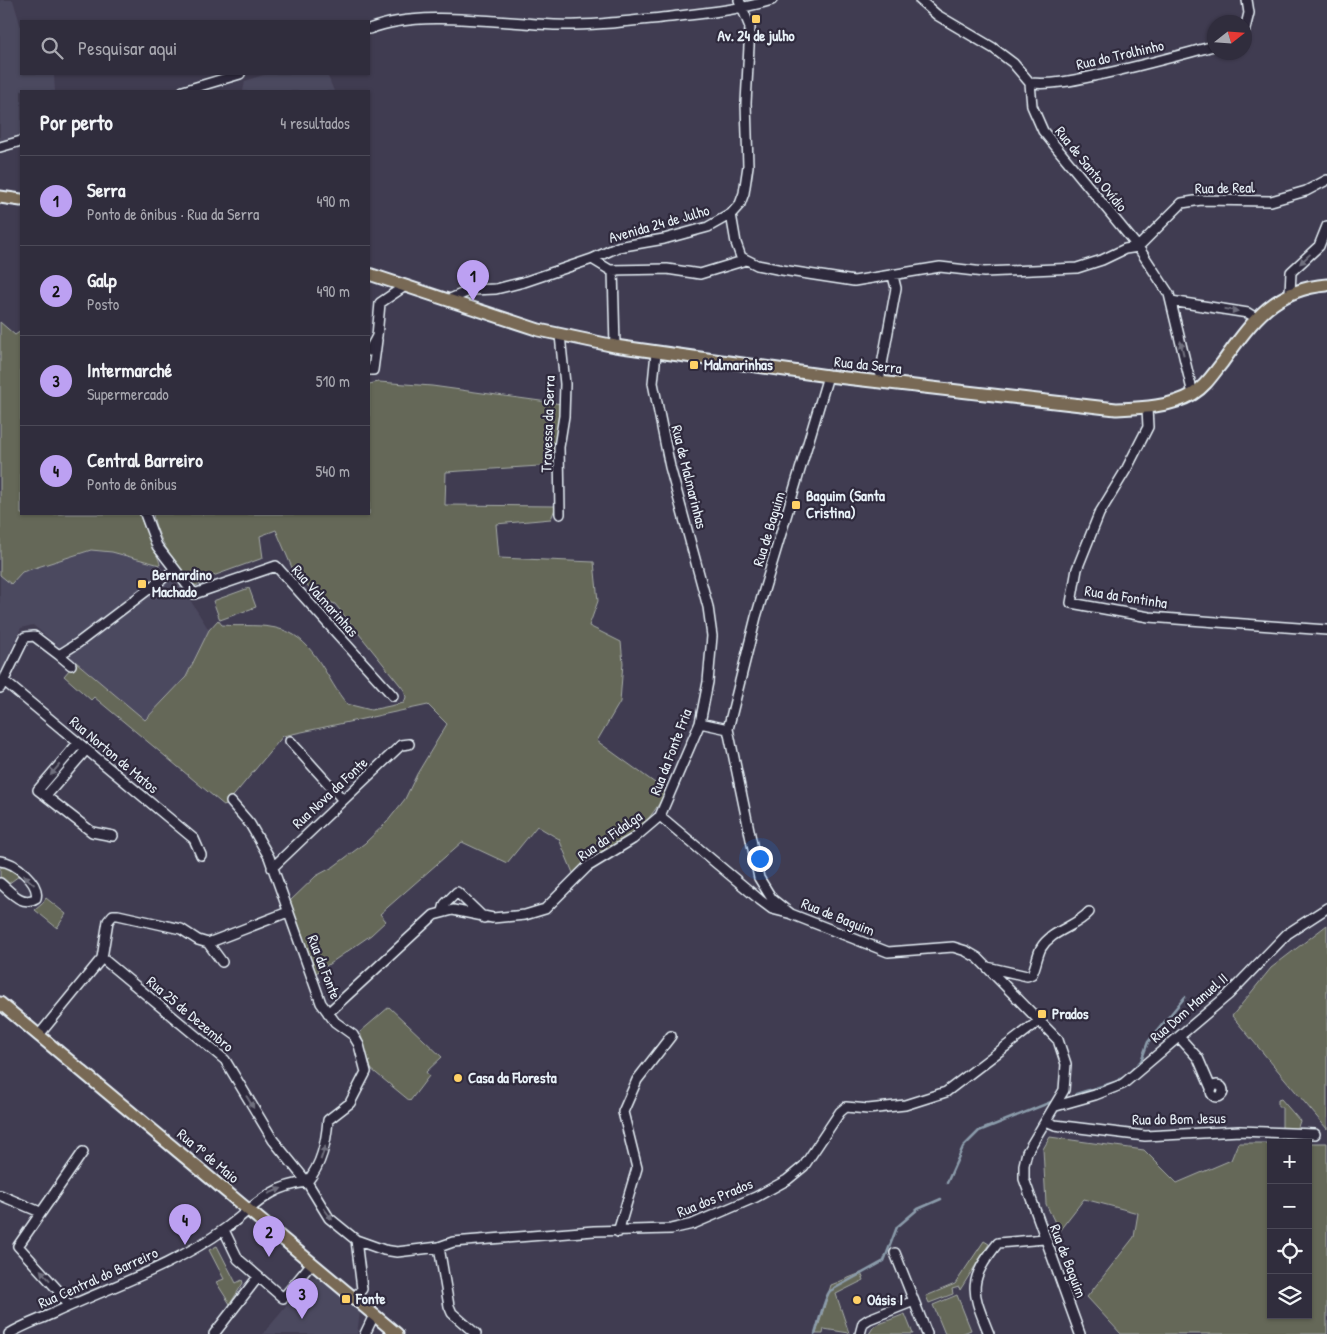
<!DOCTYPE html>
<html lang="pt">
<meta charset="utf-8">
<style>
body{margin:0;font-family:"Patrick Hand",sans-serif;background:#3c3948;color:#f1f3f6}
.controls{position:absolute;right:15px;bottom:15px;display:grid;overflow:hidden;border-radius:0px;box-shadow:0 1px 4px #0004}
.controls button{width:45px;height:45px;display:grid;place-items:center;padding:0;border:0;border-bottom:1px solid #4b4957;background:#302d3d;color:#f1f3f6;font:25px sans-serif}
.compass{position:absolute;left:1207px;top:15px;width:45px;height:45px;border-radius:50%;background:#302d3d;box-shadow:0 1px 4px #0004;rotate:73deg}
.you{position:absolute;left:759px;top:858px;width:18px;height:18px;margin:-12px;border:4px solid #fff;border-radius:50%;background:#1a73e8;box-shadow:0 0 0 8px #1a73e833}
.badge{display:grid;place-items:center;width:32px;height:32px;border-radius:50%;background:#bca0f2;color:#111;font-size:16px;font-weight:700}
.pin{position:absolute;translate:-50% -41px;filter:drop-shadow(0 1px 2px #0008)}
.pin::after{content:'';position:absolute;top:26px;width:18px;height:15px;background:inherit;clip-path:polygon(0 0,100% 0,50% 100%)}
.list{margin:0;padding:0;list-style:none}
h2{display:flex;justify-content:space-between;align-items:center;height:65px;margin:0;padding:0 20px;font-size:21px}
h2 small{font-size:16px;font-weight:400;color:#a8a8b0}
.list li{display:grid;grid-template-columns:32px 1fr auto;gap:15px;align-items:center;box-sizing:border-box;height:90px;padding:0 20px;border-top:1px solid #4b4957}
.list b{display:block;font-size:19px;white-space:nowrap}
.list p{margin:0;font-size:16px;white-space:nowrap;color:#a8a8b0}
.list em{font-size:16px;font-style:normal;color:#a8a8b0}
.icon{flex:none;width:28px;height:28px;fill:none;stroke:currentColor;stroke-width:2;stroke-linecap:round;stroke-linejoin:round}
.map{position:relative;flex:none;width:1327px;height:1334px;overflow:hidden}
.search{position:absolute;background:#302d3d;box-shadow:0 1px 4px #0004;left:20px;top:20px;width:350px;height:55px;display:flex;align-items:center;gap:12px;box-sizing:border-box;padding:0 18px;border-radius:0px;color:#a8a8b0;font-size:19px}
.panel{position:absolute;background:#302d3d;box-shadow:0 1px 4px #0004;left:20px;top:90px;width:350px;height:425px;border-radius:0px}
.map>svg:first-child{display:block}
.built{fill:#4c485f}
.green{fill:#656759;stroke:#a6aca8}
.lines{fill:none;stroke-linecap:round;stroke-linejoin:round}
.stream{stroke:#8b9cab;stroke-width:2.5}
.minor-casing{stroke:#e8f1f8;stroke-width:12}
.major-casing{stroke:#e8f1f8;stroke-width:15}
.minor{stroke:#2f2a3d;stroke-width:9}
.major{stroke:#786954;stroke-width:11}
.oneway{fill:#70707e}
.poi-dot{fill:#ffd166;stroke:#2f2a3d;stroke-width:2}
.labels{text-anchor:middle;stroke-width:4.5;stroke-linejoin:round;paint-order:stroke}
.poi-label{font-size:15px;font-weight:bold;fill:#e8f1f8;stroke:#2f2a3d;text-anchor:start}
.street-label{font-size:15px;fill:#e8f1f8;stroke:#2f2a3d}
</style>
<div class="map">
<svg width="1327" height="1334" viewBox="0 0 1327 1334">
<rect width="100%" height="100%" fill="#403c51"/>
<filter id="ink" filterUnits="userSpaceOnUse"><feTurbulence type="fractalNoise" baseFrequency=".02" numOctaves="2"/><feDisplacementMap in="SourceGraphic" scale="10" xChannelSelector="R" yChannelSelector="G"/><feConvolveMatrix kernelMatrix="1 2 1 2 8 2 1 2 1" color-interpolation-filters="sRGB"/></filter>
<g filter="url(#ink)">
<path class="built" d="M0,0H13L21,27V74H54L55,91H21V134L0,141Z
M266,74H327L334,91H243L245,81Z
M91,550L112,552L158,564L187,595L209,630L186,677L145,720L33,625L21,628L0,674V575L11,584L22,572Z
M311,1277L318,1278L360,1312L357,1334H263Z"/>
<path class="green" d="M0,322L15,335L21,331V514H140C142,526 161,561 160,565L112,552L91,550L22,572L11,584L0,575Z
M379,382L432,386L562,404L555,465L446,472L445,505L556,506L551,519L496,524L499,558L594,562L598,601L589,626L621,642L623,663L620,702L597,741L666,791C658,809 642,828 626,839C608,851 588,859 573,873L559,839L537,826L507,863L462,842L380,914L386,921L371,935L316,973L290,901L316,876L333,867L365,843L387,822L405,799L417,774L447,724L428,705L283,736L225,806L94,697L91,700L64,676L76,662L145,720L186,677L209,630L218,620L222,625C242,627 262,623 283,630C315,640 327,681 347,704L371,710L404,703L406,697L404,690L335,604L318,597L293,570L276,530L260,536L263,558L213,576L209,581L195,586C178,566 157,541 153,514H369V384Z
M249,588L256,607L220,620L213,601Z
M4,866L8,867L19,876L8,884L0,877V868Z
M46,898L66,914L57,928L35,910L42,904Z
M1327,925V1129L1232,1016L1271,968Z
M389,1007L442,1057L426,1072L429,1076L410,1101L371,1069L360,1032Z
M1281,1099L1300,1121L1297,1130L1282,1129V1107H1278V1100Z
M1050,1137L1144,1150L1177,1183L1231,1160L1238,1143H1271V1315H1308V1143H1292H1327V1334H1121L1087,1297L1134,1237L1138,1213L1084,1199L1059,1231L1046,1204L1043,1149Z
M984,1241L989,1244L960,1290L959,1287L952,1289L953,1294L929,1303L926,1296L955,1284Z
M217,1246L236,1283L242,1280L243,1283L230,1304L216,1282L224,1279L209,1250Z
M861,1273L864,1280L836,1294L849,1333L824,1329L823,1334H816L831,1285Z
M957,1295L971,1330L961,1334H945L933,1305Z
M905,1314L913,1334H869L874,1326Z"/>
<g class="lines">
<path class="stream" d="M1076,1094L1115,1082L1126,1076L1141,1061L1148,1042L1185,997
M947,1183L963,1147L979,1131L1051,1102
M815,1334C818,1325 825,1296 830,1291L884,1261L897,1227L918,1209L941,1199"/>
<defs>
<path id="minor" d="M920,0L937,15L993,48L1013,63L1030,83L1032,106L1043,131L1138,247L1169,294L1193,394
M369,29C419,9 498,23 554,25C593,26 631,21 671,17C705,13 739,10 772,0
M1244,33L1249,13L1247,0
M1030,83C1054,85 1075,80 1098,75C1137,67 1176,56 1214,46
M183,91L240,74
M0,147L21,141
M731,214L736,243L741,257L757,265L782,270L854,281L940,267L984,272L1077,268L1102,260L1125,249L1138,247L1182,203L1201,200L1271,201L1306,191L1327,180
M592,259L610,270L667,269L700,274L746,260
M613,270L615,346
M1290,293L1291,272L1319,246L1327,226
M448,300L471,290L496,289L524,282L592,259L618,247L664,239L708,227L731,214L740,204L744,193L748,166L746,103L750,27L739,0
M1171,301L1248,313L1256,318
M369,351L377,336L380,303L405,286
M369,370H373L377,340
M828,376L756,617L728,729L759,878L772,899L791,914L888,952L953,947L966,951L978,958L1058,1040L1066,1064L1064,1090L1027,1152L1024,1165V1179L1080,1334
M879,381L896,288L893,276
M1147,408L1148,427L1127,468L1099,514L1077,569L1071,603L1149,617L1327,630
M145,514L157,546L194,594L276,566L393,696
M560,514L559,447L564,416L565,384L560,335
M59,655L71,665
M3,680L194,839L201,855
M0,688L25,637L34,636L59,655L78,643L174,570
M700,723L728,729
M290,741L343,800
M78,743L38,790L92,832L113,836
M46,796L86,750
M231,802L250,824L269,857L321,1003L335,1022L353,1035L359,1045L366,1072L350,1103L328,1120C326,1143 322,1164 307,1182
M660,816L760,900L772,909L788,913
M0,861C15,862 40,883 36,898C22,907 11,892 0,883
M272,868L401,745L409,744
M443,911L445,904L457,892L484,918
M208,943L222,962
M102,958L225,1060L273,1140L307,1182L329,1218L356,1240L384,1250L397,1252L439,1247L453,1242L594,1231L671,1229L693,1224L756,1197L787,1180L804,1166L840,1112L846,1107L868,1109L905,1105L946,1092L1039,1021
M987,967L1027,976L1032,974C1036,966 1037,956 1041,948C1052,930 1076,927 1089,912
M328,1013L434,915L453,910L493,918L525,915L545,909L587,867L633,839L660,816L700,723L708,682L712,636L708,607L670,467L653,383L656,353
M39,1035L102,958L108,921L113,915H118L181,929L198,940L208,943L288,912
M1180,1038L1198,1058L1211,1088
M1211 1091a6 6 0 1 1 12 0a6 6 0 1 1-12 0Z
M1056,1106L1095,1095L1123,1084L1228,995L1287,934L1327,908
M1046,1121L1055,1125L1145,1136L1240,1131L1315,1134
M0,1195L40,1212
M224,1230L238,1259L283,1298L312,1263
M618,1232L637,1168L623,1112L637,1080L671,1036
M439,1247L449,1306L452,1313L476,1334
M895,1253L927,1334
M354,1298L362,1289L356,1240
M68,1306L57,1289L18,1246L83,1152
M9,1334C23,1325 39,1320 54,1313C112,1286 174,1266 226,1228C256,1206 267,1187 307,1182
M214,1334L258,1277
M365,1334L374,1315
M860,1334L863,1323L869,1319L914,1301
M989,1334C972,1291 966,1283 998,1243L1044,1239"/>
<path id="major" d="M0,197L21,200
M369,274L539,330L615,346L828,376L1116,409C1141,408 1171,407 1193,394C1206,386 1213,374 1222,363C1251,323 1273,289 1327,285
M0,1003L397,1334"/>
</defs>
<use href="#minor" class="minor-casing"/>
<use href="#major" class="major-casing"/>
<use href="#minor" class="minor"/>
<use href="#major" class="major"/>
</g>
<defs><path id="oneway-solid" d="M-6-.8H1V-3.2L6.5 0L1 3.2V.8H-6Z" transform="scale(1.25)"/></defs>
<g class="oneway">
<use href="#oneway-solid" transform="translate(1305 259) rotate(137)"/>
<use href="#oneway-solid" transform="translate(1231 310) rotate(10)"/>
<use href="#oneway-solid" transform="translate(1182 348) rotate(-103)"/>
<use href="#oneway-solid" transform="translate(55 770) rotate(130)"/>
<use href="#oneway-solid" transform="translate(29 880) rotate(-138)"/>
<use href="#oneway-solid" transform="translate(250 1102) rotate(59)"/>
<use href="#oneway-solid" transform="translate(323 1153) rotate(-71)"/>
<use href="#oneway-solid" transform="translate(275 1191) rotate(-22)"/>
<use href="#oneway-solid" transform="translate(328 1214) rotate(53)"/>
<use href="#oneway-solid" transform="translate(45 1275) rotate(-132)"/>
</g>
</g>
<g class="poi-dot">
<rect x="751" y="14" width="10" height="10" rx="2.5"/>
<rect x="689" y="360" width="10" height="10" rx="2.5"/>
<rect x="791" y="500" width="10" height="10" rx="2.5"/>
<rect x="137" y="579" width="10" height="10" rx="2.5"/>
<rect x="1037" y="1009" width="10" height="10" rx="2.5"/>
<circle cx="458" cy="1078" r="5"/>
<rect x="341" y="1294" width="10" height="10" rx="2.5"/>
<circle cx="857" cy="1300" r="5"/>
</g>
<g class="labels">
<g class="poi-label">
<text x="756" y="41" text-anchor="middle">Av. 24 de julho</text>
<text x="704" y="370">Malmarinhas</text>
<text x="806" y="501">Baguim (Santa<tspan x="806" dy="17">Cristina)</tspan></text>
<text x="152" y="580">Bernardino<tspan x="152" dy="17">Machado</tspan></text>
<text x="1052" y="1019">Prados</text>
<text x="468" y="1083">Casa da Floresta</text>
<text x="356" y="1304">Fonte</text>
<text x="867" y="1305">Oásis I</text>
</g>
<g class="street-label">
<text transform="translate(1120 55) rotate(-13)" y="5">Rua do Trolhinho</text>
<text transform="translate(1091 169) rotate(51)" y="5">Rua de Santo Ovídio</text>
<text transform="translate(1225 188) rotate(-1)" y="5">Rua de Real</text>
<text transform="translate(659 224) rotate(-16)" y="5">Avenida 24 de Julho</text>
<text transform="translate(868 365) rotate(6)" y="5">Rua da Serra</text>
<text transform="translate(548 424) rotate(-88)" y="5">Travessa da Serra</text>
<text transform="translate(689 477) rotate(76)" y="5">Rua de Malmarinhas</text>
<text transform="translate(769 529) rotate(-73)" y="5">Rua de Baguim</text>
<text transform="translate(1126 597) rotate(9)" y="5">Rua da Fontinha</text>
<text transform="translate(325 601) rotate(48)" y="5">Rua Valmarinhas</text>
<text transform="translate(671 752) rotate(-69)" y="5">Rua da Fonte Fria</text>
<text transform="translate(114 755) rotate(40)" y="5">Rua Norton de Matos</text>
<text transform="translate(330 793) rotate(-43)" y="5">Rua Nova da Fonte</text>
<text transform="translate(610 836) rotate(-35)" y="5">Rua da Fidalga</text>
<text transform="translate(838 917) rotate(22)" y="5">Rua de Baguim</text>
<text transform="translate(324 967) rotate(69)" y="5">Rua da Fonte</text>
<text transform="translate(1189 1008) rotate(-41)" y="5">Rua Dom Manuel II</text>
<text transform="translate(190 1014) rotate(40)" y="5">Rua 25 de Dezembro</text>
<text transform="translate(1179 1119) rotate(-1)" y="5">Rua do Bom Jesus</text>
<text transform="translate(208 1156) rotate(40)" y="5">Rua 1º de Maio</text>
<text transform="translate(715 1198) rotate(-22)" y="5">Rua dos Prados</text>
<text transform="translate(1068 1261) rotate(69)" y="5">Rua de Baguim</text>
<text transform="translate(98 1278) rotate(-24)" y="5">Rua Central do Barreiro</text>
</g>
</g>
</svg>
<div class="controls">
<button>+</button>
<button>−</button>
<button><svg class="icon" aria-label="locate" viewBox="0 0 24 24"><circle cx="12" cy="12" r="6"/><path d="M12 2v4M12 18v4M2 12h4M18 12h4"/></svg></button>
<button><svg class="icon" aria-label="layers" viewBox="0 0 24 24"><path d="M12 4l9 5-9 5-9-5zM3 14l9 5 9-5"/></svg></button>
</div>
<svg class="compass" viewBox="-18 -18 36 36"><path d="M0-13l5 13h-10z" fill="#e53935"/><path d="M0 13l5-13h-10z" fill="#a8a8b0"/></svg>
<div class="you"></div>
<div class="pin badge" style="left:473px;top:301px">1</div>
<div class="pin badge" style="left:269px;top:1257px">2</div>
<div class="pin badge" style="left:302px;top:1319px">3</div>
<div class="pin badge" style="left:185px;top:1245px">4</div>
<div class="search"><svg class="icon" aria-label="search" viewBox="0 0 24 24"><circle cx="10" cy="10" r="6"/><path d="M15 15l6 6"/></svg>Pesquisar aqui</div>
<section class="panel">
<h2>Por perto<small>4 resultados</small></h2>
<ul class="list">
<li><span class="badge">1</span><div><b>Serra</b><p>Ponto de ônibus · Rua da Serra</p></div><em>490 m</em></li>
<li><span class="badge">2</span><div><b>Galp</b><p>Posto</p></div><em>490 m</em></li>
<li><span class="badge">3</span><div><b>Intermarché</b><p>Supermercado</p></div><em>510 m</em></li>
<li><span class="badge">4</span><div><b>Central Barreiro</b><p>Ponto de ônibus</p></div><em>540 m</em></li>
</ul>
</section>
</div>
